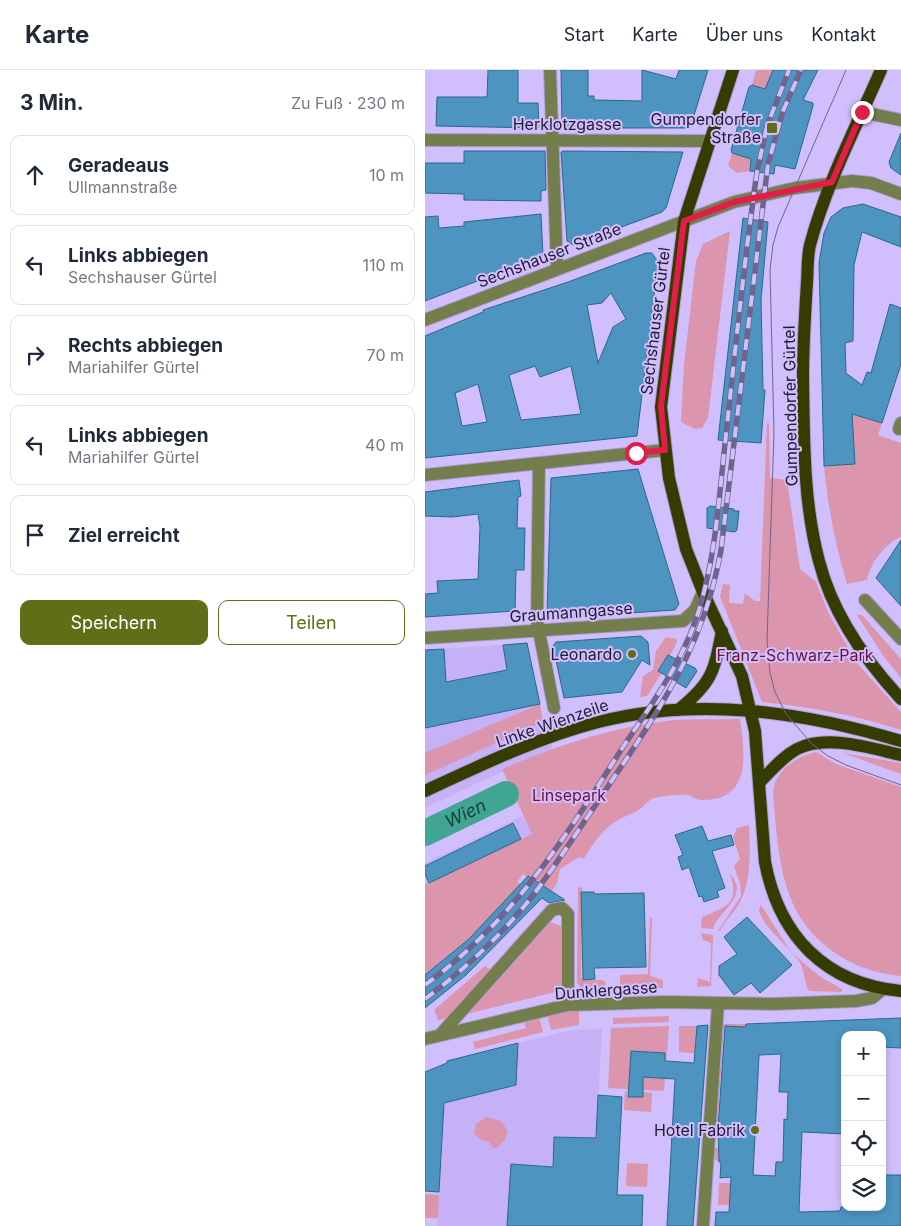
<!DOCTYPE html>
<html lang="de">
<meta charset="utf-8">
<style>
body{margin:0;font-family:Inter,sans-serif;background:#f2f2f3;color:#1f2937}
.controls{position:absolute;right:15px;bottom:15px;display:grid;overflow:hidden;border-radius:10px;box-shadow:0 2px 8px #0003}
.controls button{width:45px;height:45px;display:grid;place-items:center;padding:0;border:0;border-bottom:1px solid #e0e1e3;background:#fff;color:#1f2937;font:25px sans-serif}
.stop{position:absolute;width:15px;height:15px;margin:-11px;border:4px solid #e11d48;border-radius:50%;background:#fff}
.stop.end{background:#e11d48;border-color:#fff;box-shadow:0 1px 5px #0008}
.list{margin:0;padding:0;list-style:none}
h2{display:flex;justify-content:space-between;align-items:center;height:65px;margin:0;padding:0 20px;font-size:21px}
h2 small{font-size:16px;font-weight:400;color:#747a83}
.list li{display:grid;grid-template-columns:32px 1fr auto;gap:15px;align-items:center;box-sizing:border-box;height:80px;margin:0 10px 10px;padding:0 10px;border:1px solid #e0e1e3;border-radius:10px}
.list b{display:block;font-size:19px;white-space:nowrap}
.list p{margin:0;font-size:16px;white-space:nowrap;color:#747a83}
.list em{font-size:16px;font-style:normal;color:#747a83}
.actions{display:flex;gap:10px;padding:15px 20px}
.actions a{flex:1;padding:11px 0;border:1px solid #606e18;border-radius:10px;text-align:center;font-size:18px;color:#606e18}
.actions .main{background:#606e18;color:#fff}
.icon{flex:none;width:28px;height:28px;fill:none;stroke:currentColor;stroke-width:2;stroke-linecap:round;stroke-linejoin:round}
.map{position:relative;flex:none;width:476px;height:1156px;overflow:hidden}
header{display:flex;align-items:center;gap:30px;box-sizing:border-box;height:70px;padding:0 25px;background:#fff;border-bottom:1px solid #e0e1e3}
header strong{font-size:24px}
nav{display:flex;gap:28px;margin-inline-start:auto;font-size:18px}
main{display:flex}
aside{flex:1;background:#fff}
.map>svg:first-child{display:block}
.built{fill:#c7b1f6}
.green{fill:#db95ac}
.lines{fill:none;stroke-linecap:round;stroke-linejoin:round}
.river{stroke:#40a592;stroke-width:26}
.building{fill:#4d94c1;stroke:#28688e;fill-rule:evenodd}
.minor-casing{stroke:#ae9dd4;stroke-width:14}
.major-casing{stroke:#ae9dd4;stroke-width:14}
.minor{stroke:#747e4d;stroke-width:12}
.major{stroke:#343c00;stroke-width:12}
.tram{stroke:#70638c;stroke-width:1}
.rail-casing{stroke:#70638c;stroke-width:5.5}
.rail{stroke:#d1befd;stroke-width:4;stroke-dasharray:11;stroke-linecap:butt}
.route{stroke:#e11d48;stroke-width:6}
.poi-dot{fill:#606e18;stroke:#d1befd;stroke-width:2}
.labels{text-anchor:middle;stroke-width:4;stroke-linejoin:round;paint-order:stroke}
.poi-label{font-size:16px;fill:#221b32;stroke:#d1befd;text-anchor:end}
.street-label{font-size:16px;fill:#221b32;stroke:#d1befd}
.park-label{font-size:16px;fill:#6c113b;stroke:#d1befd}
.water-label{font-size:18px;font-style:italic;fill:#15423a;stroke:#d1befd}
</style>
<header>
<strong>Karte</strong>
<nav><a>Start</a><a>Karte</a><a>Über uns</a><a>Kontakt</a></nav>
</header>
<main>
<aside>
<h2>3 Min.<small>Zu Fuß · 230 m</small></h2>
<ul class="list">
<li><svg class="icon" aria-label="ahead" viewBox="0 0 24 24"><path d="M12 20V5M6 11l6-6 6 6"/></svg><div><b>Geradeaus</b><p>Ullmannstraße</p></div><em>10 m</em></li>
<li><svg class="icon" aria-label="left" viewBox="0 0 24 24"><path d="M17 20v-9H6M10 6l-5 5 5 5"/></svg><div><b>Links abbiegen</b><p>Sechshauser Gürtel</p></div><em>110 m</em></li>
<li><svg class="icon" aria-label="right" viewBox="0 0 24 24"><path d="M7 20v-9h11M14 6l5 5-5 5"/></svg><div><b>Rechts abbiegen</b><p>Mariahilfer Gürtel</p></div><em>70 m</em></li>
<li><svg class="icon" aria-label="left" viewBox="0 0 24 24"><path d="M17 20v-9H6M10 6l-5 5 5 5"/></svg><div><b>Links abbiegen</b><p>Mariahilfer Gürtel</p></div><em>40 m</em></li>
<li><svg class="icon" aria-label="arrive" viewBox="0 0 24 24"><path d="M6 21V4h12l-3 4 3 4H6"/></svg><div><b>Ziel erreicht</b></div></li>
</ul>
<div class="actions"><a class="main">Speichern</a><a>Teilen</a></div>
</aside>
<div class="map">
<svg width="476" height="1156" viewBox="0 0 476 1156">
<rect width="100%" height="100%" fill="#d1befd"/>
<path class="built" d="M102,573L118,652L128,678L77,699L78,701L0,738V580Z
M98,746L107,764L0,814V793Z
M177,959L171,1068L129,1067L124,1156H12L22,991L146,960Z"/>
<path class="green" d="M331,0H348L339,21L327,15Z
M307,83L326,86L325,101L312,103L303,96Z
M305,161L283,348L277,358L270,359L256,352L259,295L271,191L278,174Z
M427,344L457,353L453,365L476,373V467C462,471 444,495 442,510L422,514C410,474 403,437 399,396L429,394Z
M342,353H344L345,408L362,410L375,499L391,512L403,542L431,592L476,642V660C430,645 385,637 337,632L295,526L298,514L305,515L304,533L318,534L320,523L330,531H335Z
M432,545H437L476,589V608L459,587Z
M241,567L252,569V572L244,587L233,600L237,603L222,626L215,627L218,606L228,600L231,581Z
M115,634L118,652L0,705V683Z
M315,649C320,684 327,731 276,730C271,730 267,726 262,725C254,724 234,726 227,729C222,731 217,738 212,741C207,744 200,746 195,749C179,757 167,774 159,789L154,787L135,799L132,813L125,824L98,804L92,812L97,815L44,869L0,905V814L107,764L77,699C133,675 182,659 242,651C266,648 291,650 315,649Z
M391,682L411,694L476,717V906C444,903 418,892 394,870C359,838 354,791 350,747C350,736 346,723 350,713C357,696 374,686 391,682Z
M418,683L476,693V704Z
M324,755C325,780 327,808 315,832C310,842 300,850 295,861H293L316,826L315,813L309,796L315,789L308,767L312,758Z
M305,804C326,825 293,841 288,859L276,858L277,847C301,837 315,834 305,804Z
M157,817L156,907L158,910H177L181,913L179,920H158L152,913L153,818Z
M336,835L366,882L394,906L417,919V922L384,921C380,916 380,902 375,893C366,877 337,857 334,840Z
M225,847L227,848L225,906L238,910V918H199L195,914V905L223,904Z
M126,852L135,856L138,860V920L38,945L121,854Z
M276,863L288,865L286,916L272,917L273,908L285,912L286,873L278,870Z
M60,896L66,900L24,948L13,950L9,940Z
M154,940V955L126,960L122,944Z
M114,946L118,962L50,979L48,972L101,958L99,952Z
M244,946V952L188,954V948Z
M297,954H321L320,962L305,967L306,956H299L292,1062H296L294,1092L288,1088L289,1078H294V1066H290Z
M244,956L239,1021L183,1018L186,958Z
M254,956H273L278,984L254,982Z
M200,1021L202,1022V1027H217L218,1022L227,1023L226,1042L199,1040Z
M62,1047L76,1051L83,1061L80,1070L72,1078H68L64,1072L56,1070L49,1063L51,1054Z
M202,1093L223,1094L222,1117L201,1116Z
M294,1113H306L305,1135H293Z
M0,1124L14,1125L13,1148H0Z"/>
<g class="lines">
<path class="river" id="s1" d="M0,763L81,724"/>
</g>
<path class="building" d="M63,0H93V33H113L114,58L11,56L12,27H62Z
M136,0H163V26H169V30L217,31V0L251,9L254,0H283L266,55L262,58H177L142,57L137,53Z
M348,0H393L378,30L388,33V36L370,99L350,95L349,104L325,101L326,89L307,83L306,80L324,17L327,15L340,19Z
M476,63V105L466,98L464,92Z
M39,81H120L121,120L116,121V131L39,130V124L0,123V93H39Z
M136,82L138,81L258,82L241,138L237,142L148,175L142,171Z
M438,134L476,147V177L437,162L429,195L428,271L420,273L421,303L437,315L442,302L446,303L465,234L476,238V294L457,353L427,344L430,394L399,396L394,193L399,163L406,147L418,138Z
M116,144L118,186L0,231V147L13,146L14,158L39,156V152Z
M318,148L343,152L336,230L338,320H340L336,373L293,370Z
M221,183H227L233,192L212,366L0,388V266L58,242V240L143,212ZM186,223L201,249L188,257L173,293L162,235L177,233ZM110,296L115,307L146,296L156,344L96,350L84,305ZM53,314L62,352L37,356L30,323Z
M213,399L254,534L250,540L128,548L122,544L126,408Z
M94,410L96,426L93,427L92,458H100L99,500H91L90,541L0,547V524L13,523L12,511L53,509L55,457L53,444L27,447L0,446V422Z
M285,436L309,439V441H314L312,460L310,462L282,458V438Z
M476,470V536L451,508Z
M216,566L223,572L225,595L217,590L197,622L139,628L128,576L131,572Z
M102,573L115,634L0,658V580L19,579L21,612L82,600L78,575Z
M243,585L270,598L272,601L261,618L233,601Z
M88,753L96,769L4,813L0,804V796Z
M277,756L283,771L306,765L309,775L287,781L300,818L292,821L294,827L279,832L277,826L274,827L264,797L257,800L253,787L258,785L250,765Z
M103,806L140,830L124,833L117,828L41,905L0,938V905L44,869Z
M156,822H169V824L219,823L221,897L169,898L170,909L158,910Z
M322,847L367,895L335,923L326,913L309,925L294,905V896L312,884L299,867Z
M476,948V978L457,977V965H420V1064L377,1062L374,1142L415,1141L416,1137H457L458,1105H476V1156H290L291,1142H304L306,1107L295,1108L296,1092H294L293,1059L300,956L320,957L321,954ZM356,984L354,1022H363L362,1050L359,1049L358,1092H351L350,1106L328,1105L334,985Z
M283,955L268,1156H242L250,1009L218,1007V1027H203L206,981L240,983V991L269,993L272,956Z
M93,973L91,1015L19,1033L14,1122L0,1121V1002L22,993V991Z
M173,1025L197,1027L192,1125H218L217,1156H82L86,1094L128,1097L129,1067L171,1068Z"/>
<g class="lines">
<defs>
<path id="minor" d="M125,0L132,198
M437,42L476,50
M0,70L283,71
M0,250L309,132L370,118L427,111L446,113L476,124
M474,359L476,353
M114,393L112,551L129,638
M0,405L240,380
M440,530L476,569
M0,568L258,551L270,540L278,522
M15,965L127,840L137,838L143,844V935
M0,969L143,935L241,932L347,934L431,931L447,928L458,919
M278,1156L293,934"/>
<path id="major" d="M308,0L259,151L236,337L244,408L261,479L278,522L317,606L330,661L340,792C354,866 400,914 476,921
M456,0C431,57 401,115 385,175C382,187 383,200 382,212C380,244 378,275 378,307C379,367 378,432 394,491C407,542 440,590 476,629
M253,640C287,613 289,602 297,561
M334,713C346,701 357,687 372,679C402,664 445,678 476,685
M0,721C56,695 112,668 173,652C274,626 378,642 476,671"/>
</defs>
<use href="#minor" class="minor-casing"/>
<use href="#major" class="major-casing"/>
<use href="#minor" class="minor"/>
<use href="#major" class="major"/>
<path class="tram" d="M421,0L353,157L348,175L345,200L349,363L342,570L345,603L350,622L361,644L387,674L403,686L421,695L476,715"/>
<defs>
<path id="rail" d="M0,915C90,849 139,769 198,677C228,632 262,586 276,533C291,481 294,427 300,374C310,283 319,192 332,102L342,56L364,0
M0,929C40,899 78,864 109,824C133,792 154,759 176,727C231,644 278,581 296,480L343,94L358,41L376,0"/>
</defs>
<use href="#rail" class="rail-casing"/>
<use href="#rail" class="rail"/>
</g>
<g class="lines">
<path class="route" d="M211,383L240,380L236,336L259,151L309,132L407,112L437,42"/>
</g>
<g class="poi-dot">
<rect x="341" y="52" width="12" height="12" rx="2.5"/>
<circle cx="207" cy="584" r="5"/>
<circle cx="330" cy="1060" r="5"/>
</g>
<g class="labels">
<g class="poi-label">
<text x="336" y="55">Gumpendorfer<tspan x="336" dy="18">Straße</tspan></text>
<text x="197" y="590">Leonardo</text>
<text x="320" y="1066">Hotel Fabrik</text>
</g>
<g class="street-label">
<text x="142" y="60">Herklotzgasse</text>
<text transform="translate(124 185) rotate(-21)" y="6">Sechshauser Straße</text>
<text transform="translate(230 251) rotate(-83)" y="6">Sechshauser Gürtel</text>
<text transform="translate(365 336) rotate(-91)" y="6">Gumpendorfer Gürtel</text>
<text transform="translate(146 542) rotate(-4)" y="6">Graumanngasse</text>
<text transform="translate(127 653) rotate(-19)" y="6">Linke Wienzeile</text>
<text transform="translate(181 920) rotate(-4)" y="6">Dunklergasse</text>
</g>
<g class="park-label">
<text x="370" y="591">Franz-Schwarz-Park</text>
<text x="144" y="731">Linsepark</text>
</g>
<g class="water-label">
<text dy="6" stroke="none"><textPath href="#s1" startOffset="45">Wien</textPath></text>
</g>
</g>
</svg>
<div class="controls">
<button>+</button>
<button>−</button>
<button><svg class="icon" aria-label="locate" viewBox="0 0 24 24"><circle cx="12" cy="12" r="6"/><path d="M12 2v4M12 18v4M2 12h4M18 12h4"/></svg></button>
<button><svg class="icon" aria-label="layers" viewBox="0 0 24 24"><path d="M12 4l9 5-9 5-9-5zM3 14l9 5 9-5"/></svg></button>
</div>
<div class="stop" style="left:211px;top:383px"></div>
<div class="stop end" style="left:437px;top:42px"></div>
</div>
</main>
